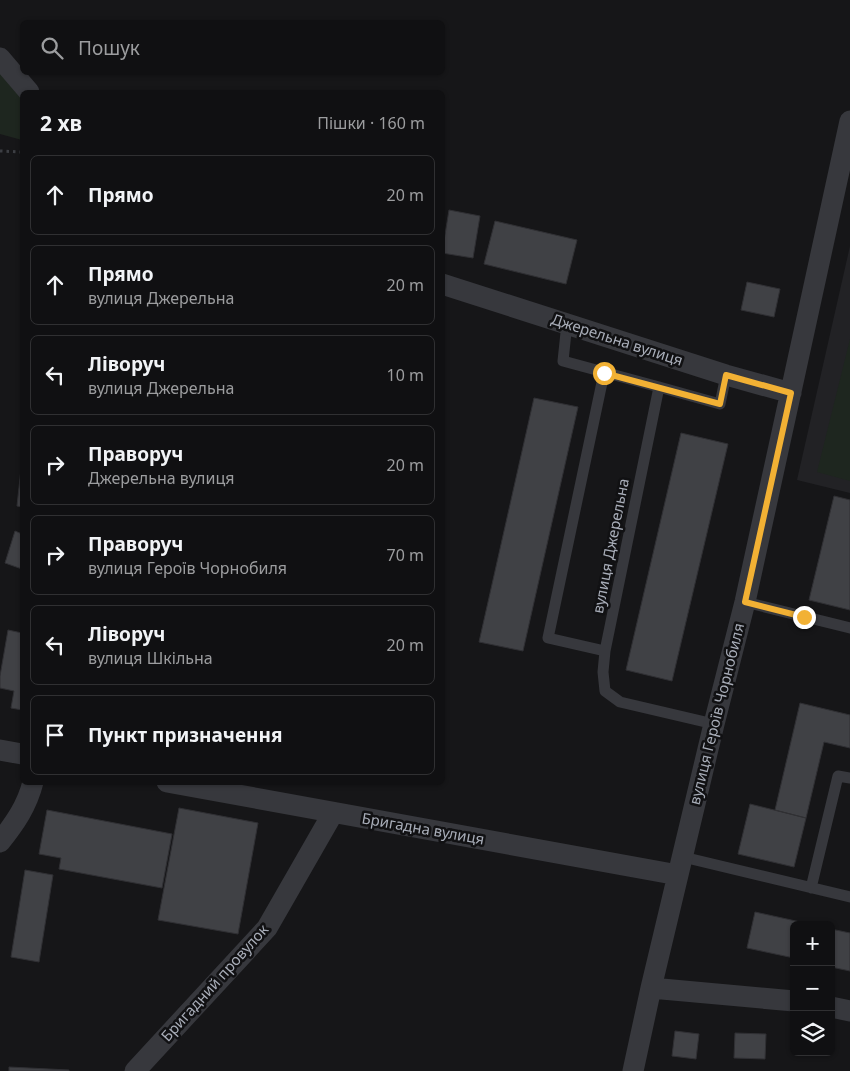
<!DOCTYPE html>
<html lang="uk">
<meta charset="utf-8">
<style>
body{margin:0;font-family:"Noto Sans",sans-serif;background:#19191b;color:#f1f3f6}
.controls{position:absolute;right:15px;bottom:15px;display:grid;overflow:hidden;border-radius:8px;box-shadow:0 1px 4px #0004}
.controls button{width:45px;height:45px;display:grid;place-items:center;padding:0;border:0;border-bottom:1px solid #303032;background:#101012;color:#f1f3f6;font:25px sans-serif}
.stop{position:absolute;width:15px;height:15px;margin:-11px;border:4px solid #f2b134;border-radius:50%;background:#fff}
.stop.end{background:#f2b134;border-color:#fff;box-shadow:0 1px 5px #0008}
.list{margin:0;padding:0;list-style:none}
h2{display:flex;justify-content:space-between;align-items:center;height:65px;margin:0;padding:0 20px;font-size:21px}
h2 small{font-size:16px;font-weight:400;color:#9c9d9f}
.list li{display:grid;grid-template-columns:32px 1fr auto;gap:15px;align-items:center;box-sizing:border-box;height:80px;margin:0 10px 10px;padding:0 10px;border:1px solid #303032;border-radius:8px}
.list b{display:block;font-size:19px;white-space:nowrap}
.list p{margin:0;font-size:16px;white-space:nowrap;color:#9c9d9f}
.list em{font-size:16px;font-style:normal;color:#9c9d9f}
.icon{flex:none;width:28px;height:28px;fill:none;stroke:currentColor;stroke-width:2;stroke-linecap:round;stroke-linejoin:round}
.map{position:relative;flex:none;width:850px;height:1071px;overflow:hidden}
.search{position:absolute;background:#101012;box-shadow:0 1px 4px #0004;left:20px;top:20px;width:425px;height:55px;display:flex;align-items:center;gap:12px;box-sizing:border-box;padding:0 18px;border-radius:8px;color:#9c9d9f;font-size:19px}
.panel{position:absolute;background:#101012;box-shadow:0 1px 4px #0004;left:20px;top:90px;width:425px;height:695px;border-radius:8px}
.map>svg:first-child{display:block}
.built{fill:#222225}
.green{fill:#1e261f}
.building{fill:#404145;stroke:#303034}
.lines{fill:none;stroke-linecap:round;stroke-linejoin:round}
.path{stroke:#3d3f44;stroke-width:3;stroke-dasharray:2.5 4;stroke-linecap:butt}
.service{stroke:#37383d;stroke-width:11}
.minor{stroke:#37383d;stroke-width:21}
.route{stroke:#f2b134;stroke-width:6}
.labels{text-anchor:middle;stroke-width:5;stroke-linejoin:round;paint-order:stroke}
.street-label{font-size:15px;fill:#a8adb8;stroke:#111113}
</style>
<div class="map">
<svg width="850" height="1071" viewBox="0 0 850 1071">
<rect width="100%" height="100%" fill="#161618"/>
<path class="built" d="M850,246V493L797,480Z"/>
<path class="green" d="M0,72L22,97V140L0,134Z
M850,339V481L817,472Z"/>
<path class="building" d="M449,210L480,216L473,258L442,253Z
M495,221L577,240L566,284L484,264Z
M747,282L780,289L774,317L741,310Z
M534,398L578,407L523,651L479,642Z
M681,433L728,444L672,681L626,670Z
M21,469H22V507L17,506Z
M834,496L850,500V610L809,600Z
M15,531L22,534V569L5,563Z
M8,630L22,633V710L11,708L14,691L0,688V676Z
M800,703L850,715V748L824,742L806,818L775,810Z
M750,804L806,818L794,867L738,854Z
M179,808L258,823L238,934L158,920Z
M47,810L172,834L162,888L59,869L61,858L39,854Z
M25,870L53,875L39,962L11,957Z
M755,912L814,925H794V958L747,948Z
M831,929L850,933V971L831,967Z
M675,1031L699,1034L696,1059L672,1056Z
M735,1033L766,1034L765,1059L734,1058Z
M9,1067L69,1070V1071H9Z"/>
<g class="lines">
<path class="path" d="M0,151L22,152"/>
<path class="service" d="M567,323L563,361L659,387
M604,373L548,638L605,651
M745,602L850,628
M714,724L620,702L605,691L603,672L605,651L659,387L720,404L726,375
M683,857L850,897
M811,888L838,776L850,778"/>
<path class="minor" d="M0,58L29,92
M442,284L726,375L791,393
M0,750L22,754
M167,782L678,875
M0,842C15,823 27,806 33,782
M651,988L794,1001
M831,1007L850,1011
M135,1071L267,928L333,813
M633,1071L651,988L714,724L745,602L850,121"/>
</g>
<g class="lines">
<path class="route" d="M604,373L720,404L726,375L791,393L745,602L804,617"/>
</g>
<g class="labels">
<g class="street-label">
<text transform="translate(617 340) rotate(18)" y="5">Джерельна вулиця</text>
<text transform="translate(611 546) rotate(-79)" y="5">вулиця Джерельна</text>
<text transform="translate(717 714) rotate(-76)" y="5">вулиця Героїв Чорнобиля</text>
<text transform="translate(423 829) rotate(10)" y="5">Бригадна вулиця</text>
<text transform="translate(215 983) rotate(-48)" y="5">Бригадний провулок</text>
</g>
</g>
</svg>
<div class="controls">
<button>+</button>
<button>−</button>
<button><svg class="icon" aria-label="layers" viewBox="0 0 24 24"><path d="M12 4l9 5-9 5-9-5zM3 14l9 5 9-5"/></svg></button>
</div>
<div class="stop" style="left:604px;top:373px"></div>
<div class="stop end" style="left:804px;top:617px"></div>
<div class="search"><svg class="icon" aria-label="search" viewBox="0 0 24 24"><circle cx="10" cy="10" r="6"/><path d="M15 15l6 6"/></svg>Пошук</div>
<section class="panel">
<h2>2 хв<small>Пішки · 160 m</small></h2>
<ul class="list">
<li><svg class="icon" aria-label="ahead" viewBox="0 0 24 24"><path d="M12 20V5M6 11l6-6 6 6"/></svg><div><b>Прямо</b></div><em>20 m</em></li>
<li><svg class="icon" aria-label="ahead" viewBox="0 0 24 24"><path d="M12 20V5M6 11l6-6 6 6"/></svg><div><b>Прямо</b><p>вулиця Джерельна</p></div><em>20 m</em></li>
<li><svg class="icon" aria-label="left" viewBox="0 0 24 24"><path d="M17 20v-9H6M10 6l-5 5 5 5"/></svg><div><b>Ліворуч</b><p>вулиця Джерельна</p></div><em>10 m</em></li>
<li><svg class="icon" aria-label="right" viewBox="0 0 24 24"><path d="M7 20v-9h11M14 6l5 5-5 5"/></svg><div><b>Праворуч</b><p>Джерельна вулиця</p></div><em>20 m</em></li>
<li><svg class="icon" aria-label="right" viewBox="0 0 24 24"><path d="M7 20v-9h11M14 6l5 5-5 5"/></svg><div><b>Праворуч</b><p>вулиця Героїв Чорнобиля</p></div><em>70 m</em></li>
<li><svg class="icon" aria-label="left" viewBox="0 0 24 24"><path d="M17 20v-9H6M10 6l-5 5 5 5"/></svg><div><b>Ліворуч</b><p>вулиця Шкільна</p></div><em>20 m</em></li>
<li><svg class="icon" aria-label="arrive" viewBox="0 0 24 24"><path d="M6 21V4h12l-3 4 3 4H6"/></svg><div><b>Пункт призначення</b></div></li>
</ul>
</section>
</div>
